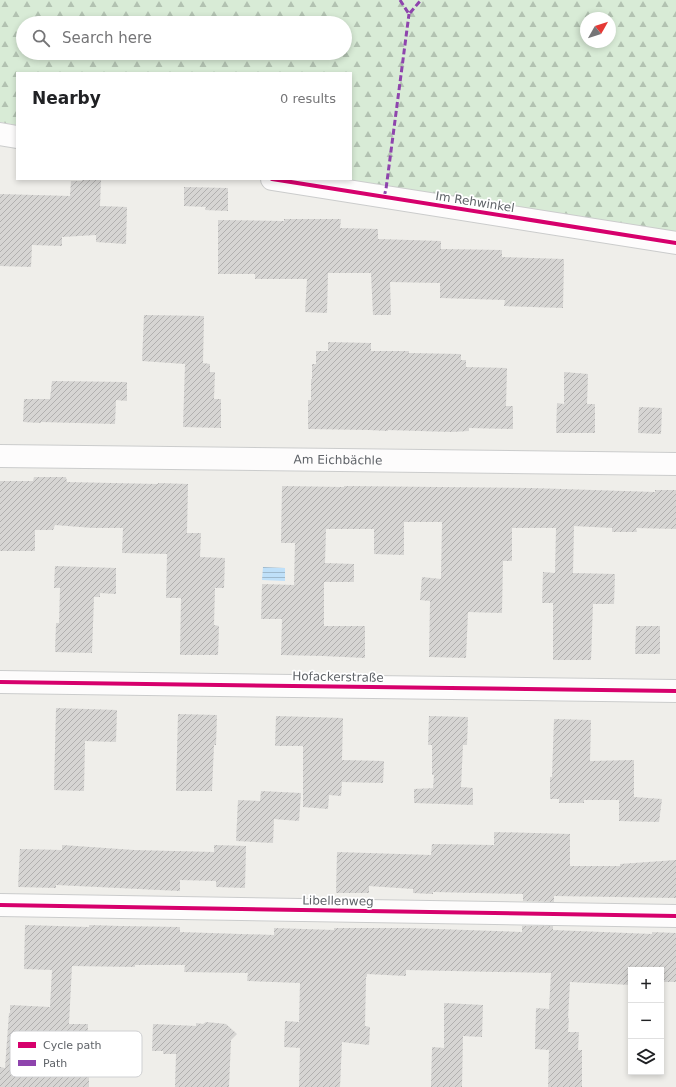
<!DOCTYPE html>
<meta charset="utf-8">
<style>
body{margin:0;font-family:"DejaVu Sans",sans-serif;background:#f6f6f6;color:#202124}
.controls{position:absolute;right:12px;bottom:12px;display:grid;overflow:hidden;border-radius:0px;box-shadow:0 2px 6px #0003}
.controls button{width:36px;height:36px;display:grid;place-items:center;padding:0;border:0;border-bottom:1px solid #e0e0e0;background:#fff;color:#202124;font:20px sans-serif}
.compass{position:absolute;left:580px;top:12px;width:36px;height:36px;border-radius:50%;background:#fff;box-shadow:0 2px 6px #0003;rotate:51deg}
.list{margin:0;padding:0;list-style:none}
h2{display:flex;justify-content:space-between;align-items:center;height:52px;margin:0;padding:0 16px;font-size:17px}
h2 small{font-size:13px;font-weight:400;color:#757577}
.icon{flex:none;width:22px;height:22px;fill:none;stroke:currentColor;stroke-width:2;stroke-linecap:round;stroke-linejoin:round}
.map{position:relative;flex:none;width:676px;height:1087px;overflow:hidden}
.search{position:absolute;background:#fff;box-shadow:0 2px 6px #0003;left:16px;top:16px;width:336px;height:44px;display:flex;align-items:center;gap:10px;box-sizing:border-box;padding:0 14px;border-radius:22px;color:#757577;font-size:15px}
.panel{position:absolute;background:#fff;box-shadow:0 2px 6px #0003;left:16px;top:72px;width:336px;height:108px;border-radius:0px}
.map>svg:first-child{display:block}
.forest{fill:url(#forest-firs);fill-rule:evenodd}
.water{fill:url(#water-rules)}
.building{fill:url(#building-hatch)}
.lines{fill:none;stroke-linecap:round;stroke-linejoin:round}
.minor-casing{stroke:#cbcccc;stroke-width:24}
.minor{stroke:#fdfcfc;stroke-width:22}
.quiet{stroke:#8e44ad;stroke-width:3;stroke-dasharray:6 3;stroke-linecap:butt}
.cycleway-casing{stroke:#fff;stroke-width:6}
.cycleway{stroke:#d6006c;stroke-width:4}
.labels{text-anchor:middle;stroke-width:3.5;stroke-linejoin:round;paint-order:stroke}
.street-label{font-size:12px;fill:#5f6368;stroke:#fff}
.key{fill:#fff;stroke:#cfd0d2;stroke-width:1}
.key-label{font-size:11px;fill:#5f6368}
</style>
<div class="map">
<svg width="676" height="1087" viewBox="0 0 676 1087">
<defs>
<pattern id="forest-firs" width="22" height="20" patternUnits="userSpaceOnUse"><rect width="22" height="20" fill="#d8ebd6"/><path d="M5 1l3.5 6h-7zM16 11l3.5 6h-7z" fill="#b2c2b1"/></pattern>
<pattern id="water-rules" width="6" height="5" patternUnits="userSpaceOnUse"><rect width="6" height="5" fill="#bfe0f9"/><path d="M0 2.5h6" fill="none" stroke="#9eb9cd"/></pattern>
<pattern id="building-hatch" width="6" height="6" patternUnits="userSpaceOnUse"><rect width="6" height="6" fill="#d6d5d3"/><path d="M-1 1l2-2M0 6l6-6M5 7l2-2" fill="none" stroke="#b1b0af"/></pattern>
</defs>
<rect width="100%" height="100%" fill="#efeeea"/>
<path class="forest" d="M0,0H676V234L329,179H351V73H17V125L0,122ZM586,18H610V42H586ZM23,23H345V53H23Z"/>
<path class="water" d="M263,567L285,568V581L262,580Z"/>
<path class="building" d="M82,179H101L100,206L127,207L126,244L96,242V235L62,237V246L32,245L31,267L0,266V194L70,196L71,181H82Z
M184,187L228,188V211L205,210L206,207L184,206Z
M284,219H341L340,228L378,229V239L441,241V249L502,250V257L564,259L563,308L504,306L505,300L440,298V283L390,282L391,315H373L371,273H328L327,313L305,312L307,279H255V274H218V220L284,221Z
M144,315L204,316L203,363L210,364V372H215L214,399H221V428L183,427L185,364L142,361Z
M328,342L371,343V351H409V353L461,354V360H466V367L507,368L506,406H513V429L469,428V431L451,432L388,430V431L369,430L308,429V400H311V379H312V364H316V351H328Z
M564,372L588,374L587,404H595V433H556L557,403L564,404Z
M52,381L127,382V401L116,400L115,424L41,422V423L23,422L24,399H50Z
M639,407L662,408L661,434L638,433Z
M34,477H66L67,482L158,484V483L188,484L187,533H201L200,557L225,558L224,588H215L214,625L219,626L218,655H180L181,598H166L167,554L122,553L123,528H93L55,525L53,530H35V551H0V481H33Z
M282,486L344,487V486L531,488L655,492V490H676V529L636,528L637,532H612V528L574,526L573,573L615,574L614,604H593L591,660H553V603H542L543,572L555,573L556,528H512V561H503L502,613L468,612L466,658L429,657L430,601L420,600L422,577L441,579L442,522H404V555L374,554V529H326L325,563L354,564V582H324V626H365V658L323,656L281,655L282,619H261L262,584L294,585L295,543H281Z
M55,566L116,568V594L100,593V597H94L92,653L55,652L56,623H59L60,588H54Z
M636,626H660V654H635Z
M56,708L117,710L116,742L85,741L84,791L54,790Z
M178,714L217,715L216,745H214L212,791H176Z
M276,716L343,718L342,760L384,761L383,783L342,782L341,796L329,795L328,809L303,807V746H275Z
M429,716L468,717L467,745H463L461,787L473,788V805L414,803V789L435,788H433L434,775H432V745H428Z
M554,719L591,720L590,761L634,760V797L662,799L659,822L619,821V800H584V803H559V799H550V777H552Z
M261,791L301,793L299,821L274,819L273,843L236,841L238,800L260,801Z
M494,832L570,834V866H620V864L676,860V898L554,896V902L523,901V894L433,892V894L413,893V889L369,886V893H336L337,852L431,855L432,844L494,845Z
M62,845L134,850L214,852V845L246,846L245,888L216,887V881L180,880V891L56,885V888L18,887L20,849L62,850Z
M25,925L89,927V925L120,926L180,927V932L274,935V928L334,930V928H408L522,932V926H553V930L652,934V932L676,933V982H661V970H631V985L570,982L568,1018H569L568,1032H579L578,1050H582V1087H548L549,1050L535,1049L536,1008L549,1009L551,973L406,970V976L367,974V977H366L365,1026L370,1027L369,1045L342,1042L340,1087H299L300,1048L284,1047L285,1021L299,1022L300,983L247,981L248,973L184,972L185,965H135V967L72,966L69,1024H88L87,1064H89V1087H0V1067L5,1068L9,1013H10V1005L50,1007L52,970L24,969Z
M444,1003L483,1005L482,1037L463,1036L462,1087H431L432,1047L444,1048Z
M206,1022L226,1024L237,1034L231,1040L229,1087H175L176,1054H163V1051H152L153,1024L196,1026V1023L203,1024Z"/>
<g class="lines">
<defs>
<g id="minor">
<path d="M0,134L17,137"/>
<path d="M272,179L676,243"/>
<path id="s1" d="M0,456L676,464"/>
<path d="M0,682L676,691"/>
<path d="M0,905L676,916"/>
</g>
</defs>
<use href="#minor" class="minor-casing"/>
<use href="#minor" class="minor"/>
<path class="quiet" d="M400,0L409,14L421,0
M384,197L386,189L409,14"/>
<defs>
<path id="cycleway" d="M272,179L676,243
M0,682L676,691
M0,905L676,916"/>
</defs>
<use href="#cycleway" class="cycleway-casing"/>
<use href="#cycleway" class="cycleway"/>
</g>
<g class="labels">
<g class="street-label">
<text transform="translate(475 202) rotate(9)" y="4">Im Rehwinkel</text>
<text dy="4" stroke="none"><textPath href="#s1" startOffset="338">Am Eichbächle</textPath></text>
<text transform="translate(338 677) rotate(1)" y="4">Hofackerstraße</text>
<text transform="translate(338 901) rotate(1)" y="4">Libellenweg</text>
</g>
</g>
<rect x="10" y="1031" width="132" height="46" rx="6" class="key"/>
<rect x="18" y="1042" width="18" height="6" fill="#d6006c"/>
<rect x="18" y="1060" width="18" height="6" fill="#8e44ad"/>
<g class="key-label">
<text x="43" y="1049">Cycle path</text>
<text x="43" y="1067">Path</text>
</g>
</svg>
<div class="controls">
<button>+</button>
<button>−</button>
<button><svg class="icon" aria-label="layers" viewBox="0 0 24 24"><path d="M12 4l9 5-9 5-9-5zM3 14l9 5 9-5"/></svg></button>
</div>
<svg class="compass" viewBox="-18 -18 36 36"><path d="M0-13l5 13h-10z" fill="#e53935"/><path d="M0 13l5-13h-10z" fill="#757577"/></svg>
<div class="search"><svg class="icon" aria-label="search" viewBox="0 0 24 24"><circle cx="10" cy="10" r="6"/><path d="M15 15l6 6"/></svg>Search here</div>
<section class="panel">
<h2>Nearby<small>0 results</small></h2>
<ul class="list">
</ul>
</section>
</div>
